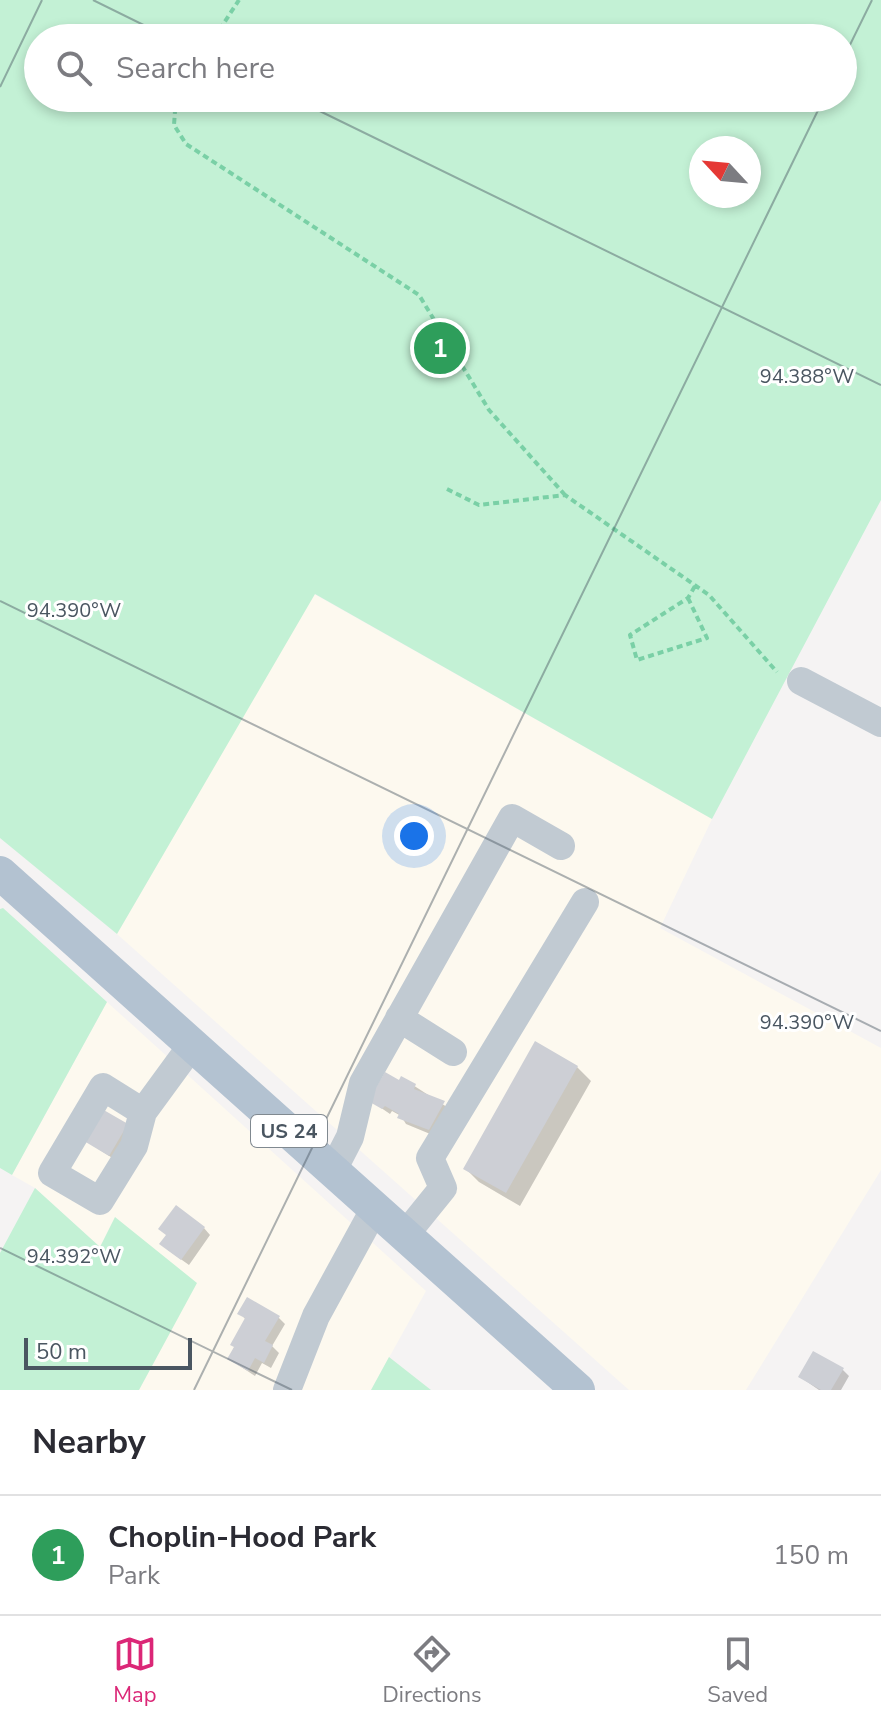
<!DOCTYPE html>
<meta charset="utf-8">
<style>
body{margin:0;font-family:"Nunito Sans",sans-serif;background:#f7f7f7;color:#2b2b33}
.compass{position:absolute;left:689px;top:136px;width:72px;height:72px;border-radius:50%;background:#fff;box-shadow:0 4px 12px #0003;rotate:296deg}
.scale{position:absolute;left:24px;bottom:20px;width:168px;box-sizing:border-box;padding-left:8px;border:4px solid #4a5661;border-top:0;font-size:22px;line-height:28px;white-space:nowrap;color:#4a5661;-webkit-text-stroke:6px #fff;paint-order:stroke}
.you{position:absolute;left:414px;top:836px;width:28px;height:28px;margin:-20px;border:6px solid #fff;border-radius:50%;background:#1a73e8;box-shadow:0 0 0 12px #1a73e833}
.badge{display:grid;place-items:center;width:52px;height:52px;border-radius:50%;background:#db2777;color:#fff;font-size:26px;font-weight:700}
.pin{position:absolute;translate:-50% -50%;border:4px solid #fff;box-shadow:0 2px 8px #0006}
.list{margin:0;padding:0;list-style:none}
h2{display:flex;justify-content:space-between;align-items:center;height:104px;margin:0;padding:0 32px;font-size:34px}
h2 small{font-size:26px;font-weight:400;color:#7c7c81}
.list li{display:grid;grid-template-columns:52px 1fr auto;gap:24px;align-items:center;box-sizing:border-box;height:120px;padding:0 32px;border-top:2px solid #e1e1e2}
.list b{display:block;font-size:30px;white-space:nowrap}
.list p{margin:0;font-size:26px;white-space:nowrap;color:#7c7c81}
.list em{font-size:26px;font-style:normal;color:#7c7c81}
.icon{flex:none;width:44px;height:44px;fill:none;stroke:currentColor;stroke-width:2;stroke-linecap:round;stroke-linejoin:round}
.map{position:relative;flex:none;width:881px;height:1390px;overflow:hidden}
.search{position:absolute;background:#fff;box-shadow:0 4px 12px #0003;left:24px;right:24px;top:24px;height:88px;display:flex;align-items:center;gap:20px;box-sizing:border-box;padding:0 28px;border-radius:44px;color:#7c7c81;font-size:30px}
.sheet{height:224px;background:#fff}
nav{display:flex;justify-content:space-around;align-items:center;box-sizing:border-box;height:112px;border-top:2px solid #e1e1e2;background:#fff;font-size:22px;color:#7c7c81}
nav a{display:grid;justify-items:center;gap:4px}
nav .on{color:#db2777}
.map>svg:first-child{display:block}
.commercial{fill:#fdf9ef}
.green{fill:#c3f1d5;fill-rule:evenodd}
.shadow{fill:#0003}
.building{fill:#cdcfd5}
.lines{fill:none;stroke-linecap:round;stroke-linejoin:round}
.path{stroke:#7ad0a6;stroke-width:4;stroke-dasharray:6 4;stroke-linecap:butt}
.minor{stroke:#c1cad2;stroke-width:28}
.major{stroke:#b3c2d1;stroke-width:34}
.ticks{fill:none;stroke:#4a5661;stroke-width:2;stroke-opacity:0.45}
.labels{text-anchor:middle;stroke-width:6;stroke-linejoin:round;paint-order:stroke}
.shield{fill:#fff;stroke:#808990;stroke-width:2}
.shield-label{font-size:20px;font-weight:bold;fill:#4a5661}
.ticks-label{font-size:20px;text-anchor:middle;fill:#4a5661;stroke:#fff;stroke-width:6;stroke-linejoin:round;paint-order:stroke}
</style>
<div class="map">
<svg width="881" height="1390" viewBox="0 0 881 1390">
<rect width="100%" height="100%" fill="#f5f3f3"/>
<path class="commercial" d="M314,594L712,819L660,928L881,1048V1170L746,1390H629L117,934Z
M107,1002L426,1291L371,1390H139L196,1283L115,1218L100,1247L35,1188L12,1175Z"/>
<path class="green" d="M0,0H881V500L712,819L315,594L117,934L0,838ZM38,38H843V98H38ZM701,148H749V196H701Z
M3,908L107,1002L12,1175L0,1168V909Z
M35,1188L100,1247L115,1217L197,1283L139,1390H0V1253Z
M389,1357L431,1390H371Z"/>
<path class="shadow" d="M577,1067L591,1081L520,1206L479,1182L466,1169Z
M402,1078L450,1109L435,1136L406,1124L401,1116L392,1111L390,1114L371,1101Z
M126,1125L117,1161L86,1141Z
M204,1228L210,1235L189,1265L168,1250Z
M240,1313L278,1317L285,1324L272,1346L279,1353L271,1368L262,1363L255,1376L229,1359L246,1320Z
M842,1369L849,1376L841,1390H819L800,1377Z"/>
<path class="building" d="M535,1041L578,1066L506,1193L463,1169Z
M385,1072L399,1080L401,1076L416,1084L414,1089L445,1101L429,1130L397,1118L399,1114L385,1106L382,1109L368,1101Z
M102,1109L128,1124L109,1156L84,1141Z
M176,1205L205,1227L181,1260L159,1244L166,1235L158,1229Z
M247,1297L280,1316L265,1341L273,1345L264,1363L255,1358L248,1371L227,1359L234,1347L230,1345L245,1318L237,1314Z
M813,1351L844,1368L831,1390H821L798,1377Z"/>
<g class="lines">
<path class="path" d="M214,38L239,0
M176,98L174,125L186,144L419,295L489,410L565,495
M447,489L479,505L565,495L709,595L777,672
M688,598L707,638L637,660L630,635L688,598L695,586"/>
<path class="minor" d="M801,681L881,723
M399,1018L453,1052
M143,1112L134,1146L100,1201L52,1173L103,1087L143,1112L192,1045
M333,1170L350,1137L363,1083L512,818L561,846
M405,1235L443,1188L430,1158L585,902
M287,1390L316,1316L375,1208"/>
<path class="major" d="M0,873L578,1390"/>
</g>
<path class="ticks" d="M93,0L170,38M843,59L872,0M0,87L42,0M293,98L881,385M0,601L881,1031M0,1248L292,1390M194,1390L824,98"/>
<g class="labels">
<rect class="shield" x="251" y="1115" width="76" height="32" rx="6"/>
<g class="shield-label">
<text x="289" y="1138">US 24</text>
</g>
</g>
<g class="ticks-label">
<text x="807" y="383">94.388°W</text>
<text x="74" y="617">94.390°W</text>
<text x="807" y="1029">94.390°W</text>
<text x="74" y="1263">94.392°W</text>
</g>
</svg>
<svg class="compass" viewBox="-18 -18 36 36"><path d="M0-13l5 13h-10z" fill="#e53935"/><path d="M0 13l5-13h-10z" fill="#7c7c81"/></svg>
<div class="scale">50 m</div>
<div class="you"></div>
<div class="pin badge" style="left:440px;top:348px;background:#2e9e5b">1</div>
<div class="search"><svg class="icon" aria-label="search" viewBox="0 0 24 24"><circle cx="10" cy="10" r="6"/><path d="M15 15l6 6"/></svg>Search here</div>
</div>
<section class="sheet">
<h2>Nearby<small></small></h2>
<ul class="list">
<li><span class="badge" style="background:#2e9e5b">1</span><div><b>Choplin-Hood Park</b><p>Park</p></div><em>150 m</em></li>
</ul>
</section>
<nav>
<a class="on"><svg class="icon" aria-label="map" viewBox="0 0 24 24"><path d="M3 6l6-2 6 2 6-2v14l-6 2-6-2-6 2zM9 4v14M15 6v14"/></svg>Map</a>
<a><svg class="icon" aria-label="directions" viewBox="0 0 24 24"><path d="M12 3l9 9-9 9-9-9zM9 14v-3h6M13 9l2 2-2 2"/></svg>Directions</a>
<a><svg class="icon" aria-label="saved" viewBox="0 0 24 24"><path d="M7 4h10v16l-5-4-5 4z"/></svg>Saved</a>
</nav>
